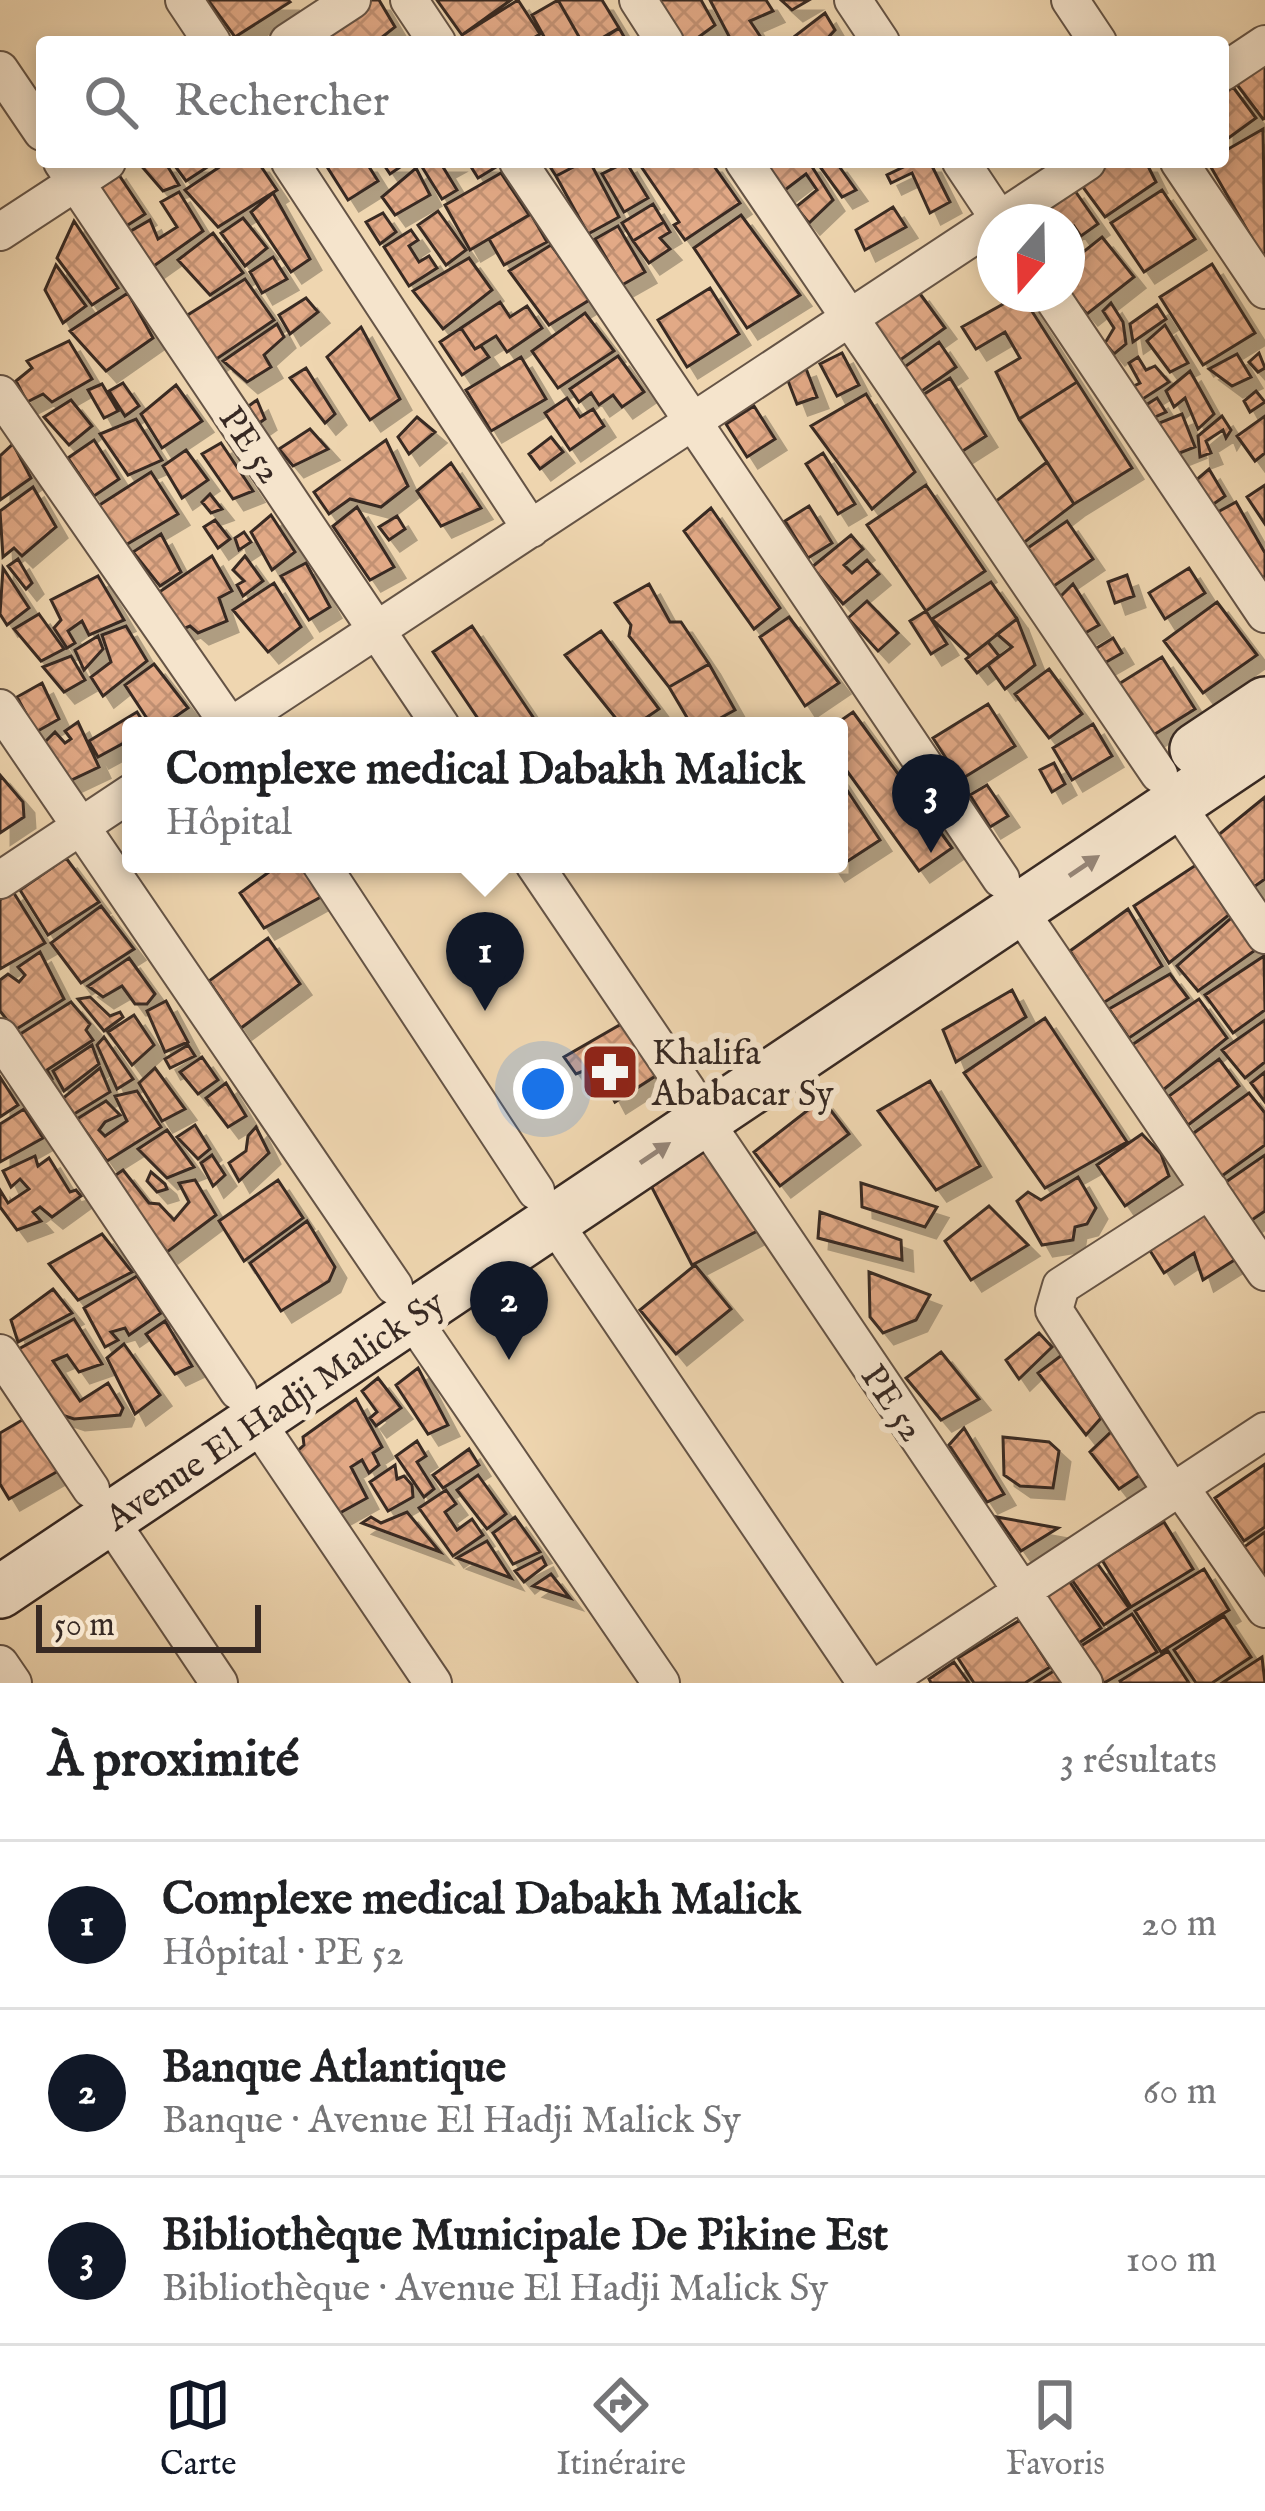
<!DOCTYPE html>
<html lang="fr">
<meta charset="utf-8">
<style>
body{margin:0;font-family:"IM FELL English",serif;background:#f6f6f6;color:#202124}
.compass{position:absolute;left:977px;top:204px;width:108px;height:108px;border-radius:50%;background:#fff;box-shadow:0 6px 18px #0003;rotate:200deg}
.scale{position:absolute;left:36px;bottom:30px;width:225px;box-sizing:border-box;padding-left:12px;border:6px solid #372923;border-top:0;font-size:33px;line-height:42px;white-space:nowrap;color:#372923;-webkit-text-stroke:9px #f5e4cc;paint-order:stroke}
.you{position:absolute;left:543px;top:1089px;width:42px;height:42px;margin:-30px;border:9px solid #fff;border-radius:50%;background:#1a73e8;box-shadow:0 0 0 18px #1a73e833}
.badge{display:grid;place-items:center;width:78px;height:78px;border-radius:50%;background:#111827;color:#fff;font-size:39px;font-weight:700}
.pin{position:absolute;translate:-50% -99px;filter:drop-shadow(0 3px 6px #0008)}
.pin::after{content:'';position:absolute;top:63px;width:42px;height:36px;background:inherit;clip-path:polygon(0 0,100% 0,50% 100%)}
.popup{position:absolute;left:122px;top:717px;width:726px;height:156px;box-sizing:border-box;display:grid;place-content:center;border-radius:12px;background:#fff;filter:drop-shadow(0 3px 9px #0005);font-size:39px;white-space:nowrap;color:#757577}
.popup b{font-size:45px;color:#202124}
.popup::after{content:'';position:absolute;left:50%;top:100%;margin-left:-24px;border:24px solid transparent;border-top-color:#fff}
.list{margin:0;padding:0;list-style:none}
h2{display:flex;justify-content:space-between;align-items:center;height:156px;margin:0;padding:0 48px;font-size:51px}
h2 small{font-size:39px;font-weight:400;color:#757577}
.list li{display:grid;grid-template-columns:78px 1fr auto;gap:36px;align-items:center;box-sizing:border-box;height:168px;padding:0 48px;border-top:3px solid #e0e0e0}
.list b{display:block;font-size:45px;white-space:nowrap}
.list p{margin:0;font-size:39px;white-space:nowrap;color:#757577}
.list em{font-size:39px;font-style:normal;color:#757577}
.icon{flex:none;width:66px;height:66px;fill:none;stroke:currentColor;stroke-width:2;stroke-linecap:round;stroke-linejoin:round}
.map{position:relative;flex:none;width:1265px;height:1683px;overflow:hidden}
.search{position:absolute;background:#fff;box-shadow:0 6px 18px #0003;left:36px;right:36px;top:36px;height:132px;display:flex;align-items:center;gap:30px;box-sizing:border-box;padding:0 42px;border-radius:12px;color:#757577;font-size:45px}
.sheet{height:660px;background:#fff}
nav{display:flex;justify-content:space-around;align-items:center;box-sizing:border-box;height:168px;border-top:3px solid #e0e0e0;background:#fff;font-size:33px;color:#757577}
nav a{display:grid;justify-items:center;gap:6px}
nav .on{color:#111827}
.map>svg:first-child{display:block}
.building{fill:url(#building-cross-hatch);stroke:#372923;stroke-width:3;filter:url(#shadow)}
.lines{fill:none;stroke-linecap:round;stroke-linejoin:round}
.street-casing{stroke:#655446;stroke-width:40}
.secondary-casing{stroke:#372923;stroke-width:56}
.street{stroke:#f5e4cc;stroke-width:36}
.secondary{stroke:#f5e4cc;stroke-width:51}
.oneway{fill:#968678}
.labels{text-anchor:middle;stroke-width:12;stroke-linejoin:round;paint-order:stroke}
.street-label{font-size:36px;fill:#372923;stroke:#f5e4cc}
.poi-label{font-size:36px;fill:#372923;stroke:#f5e4cc;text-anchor:start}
</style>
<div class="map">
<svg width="1265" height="1683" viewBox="0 0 1265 1683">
<defs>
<pattern id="building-cross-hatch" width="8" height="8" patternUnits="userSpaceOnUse" patternTransform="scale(3)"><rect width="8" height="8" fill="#e2a986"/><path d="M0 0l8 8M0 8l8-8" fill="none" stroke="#c29173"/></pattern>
<filter id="shadow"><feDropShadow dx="11" dy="11" stdDeviation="0" flood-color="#0004"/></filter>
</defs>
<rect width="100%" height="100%" fill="#efd6b0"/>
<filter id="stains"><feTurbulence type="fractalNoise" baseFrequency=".00167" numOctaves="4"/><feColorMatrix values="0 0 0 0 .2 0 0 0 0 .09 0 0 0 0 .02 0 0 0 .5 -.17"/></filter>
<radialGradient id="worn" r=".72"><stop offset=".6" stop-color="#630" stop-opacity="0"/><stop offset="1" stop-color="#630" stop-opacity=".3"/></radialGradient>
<path class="building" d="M208,0H288L290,2L235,37Z
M358,0H379L395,27L376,42H327L317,28Z
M437,0H511L462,35Z
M518,0L540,34L527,42H467L462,35Z
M558,0H602L619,28L595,42H582Z
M558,0L582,42H547L532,15Z
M657,0H701L715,25L692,42H670Z
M710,0H766L773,11L750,21L764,42H732Z
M781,0H809L792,10Z
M825,13L835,30L824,42H799L795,36Z
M619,28L627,42H598Z
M1265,60V118L1263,119L1235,82Z
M1233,87L1256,118L1223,142V94Z
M1263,129L1265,252L1261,254L1208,162H1223V152Z
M138,162H165L179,185L163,191Z
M180,162H215L186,181L175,166Z
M227,162H258L277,190L218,227L185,190Z
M324,162H366L378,181L348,200Z
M382,162H405L406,163L390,174Z
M419,162H452L443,167L457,190L442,199Z
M468,162H493L496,167L478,178Z
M547,162H583L556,176Z
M583,162H590L619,217L588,234L556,176Z
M626,162L648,198L624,212L602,174Z
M638,162H711L740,203L685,240L674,225L679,222Z
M780,162H809L833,200L809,223L796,207L817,190L806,174L785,190L765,169Z
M836,162L856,190L842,197L818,164Z
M914,162H930L950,202L930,213L912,173L891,183L887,175Z
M1106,162H1146L1156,182L1105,217L1077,179Z
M416,168L430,195L395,215L382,197Z
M115,169L145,214L117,232L90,189Z
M501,173L529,215L470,250L445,205Z
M1073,188L1098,224L1081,236L1074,226L1067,231V222H1025Z
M1162,190L1195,239L1144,272L1111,223Z
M179,192L203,231L151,268L124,235L150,220L158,239L177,227L161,202Z
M273,193L310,259L291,272L251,212Z
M653,204L664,222L633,241L622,223Z
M893,207L906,227L865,250L856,230Z
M438,211L466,250L446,265L418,225Z
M383,213L396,232L380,244L366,222Z
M531,214L547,242L504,265L489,239Z
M741,215L800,295L747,328L694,248Z
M243,218L267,248L245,266L221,233Z
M74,221L118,288L92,305L57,258Z
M664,222L670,232L660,238L670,249L649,263L633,241Z
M618,226L645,272L622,285L595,239Z
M411,230L418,240L409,246L419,262L429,256L437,268L409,286L384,247Z
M213,233L243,273L210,295L178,260Z
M1102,237L1134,277L1087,314L1067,290V265Z
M551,245L591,299L549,325L509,271Z
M273,257L287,279L262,293L250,272Z
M469,258L492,290L443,329L413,291Z
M1212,264L1255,333L1203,365L1160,297Z
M56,265L86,306L63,323L45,290Z
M245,279L274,320L215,360L186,316Z
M710,288L739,334L687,367L658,320Z
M918,291L945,328L889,368L863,332Z
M128,293L153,338L106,371L70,331Z
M1021,294L1077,382L1019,419L996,372L1020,358L1005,332L976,349L962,327Z
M306,298L318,312L290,334L279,315Z
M500,302L510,317L527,306L542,328L507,352L496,336L475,349L461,328Z
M1111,303L1123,322L1126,344L1114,354L1105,343L1114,328L1103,311Z
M1157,305L1166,319L1133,342L1130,324Z
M585,313L614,351L558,388L532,351Z
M277,324L284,337L264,355L271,367L247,382L223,361Z
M1165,325L1188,363L1170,372L1147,341Z
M361,327L400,399L370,420L327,357Z
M461,328L475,349L481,346L489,357L462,375L440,342Z
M69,341L92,379L52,402L43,394L27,402L16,381L32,368L27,361Z
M939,342L956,367L909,400L892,376Z
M842,353L859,385L837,396L820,364Z
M1259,353L1265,368L1258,372L1249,362Z
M1237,354L1251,377L1232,386L1209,369Z
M618,356L644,392L622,407L613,395L599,405L591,393L579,402L570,389Z
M521,357L546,399L491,431L466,390Z
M1138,357L1146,370L1155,366L1169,382L1135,404L1121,392L1140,383L1129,363Z
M805,366L817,397L797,404L785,373Z
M306,368L335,414L325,423L290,378Z
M1190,371L1214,414L1198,429L1185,398L1174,407L1166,391Z
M950,378L986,436L958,454L921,396Z
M1077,382L1132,468L1074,504L1019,419Z
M123,383L139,406L125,416L109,391Z
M102,384L118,411L104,418L88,390Z
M176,385L202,421L162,448L141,414Z
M1256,391L1265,402L1250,412L1244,401Z
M866,394L915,472L872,509L811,426Z
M567,398L580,417L593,409L604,426L570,450L545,413Z
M1157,398L1166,412L1146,421L1138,410Z
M71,400L92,426L69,445L44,417Z
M257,400L265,419L252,428L242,411Z
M754,406L775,439L747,457L726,424Z
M1182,414L1195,447L1167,458L1154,425Z
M1222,416L1231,430L1226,438L1223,430L1206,441L1211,453L1200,457L1198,436Z
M1265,416V453L1255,461L1237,436Z
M417,417L435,432L409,454L398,437Z
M136,419L162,460L128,475L100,434Z
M310,429L328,449L293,466L279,449Z
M551,437L563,452L540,469L529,454Z
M94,440L119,479L94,496L68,458Z
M386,440L408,486L381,507L350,499L329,514L314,492Z
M221,443L253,491L233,499L202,454Z
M13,444L31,478L0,500V456Z
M186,450L208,480L182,498L163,466Z
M823,453L855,504L838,514L806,464Z
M1047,462L1074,504L1013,551L982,512Z
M451,463L481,508L441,526L417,491Z
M1209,469L1225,496L1212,505L1194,482Z
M151,472L178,514L124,546L98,506Z
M926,485L985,571L926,611L867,525Z
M1265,485V524L1247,497Z
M33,487L56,527L22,556L14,548L3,557L0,511Z
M210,494L222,509L211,513L202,502Z
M1236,502L1265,553V576L1255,582L1216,513Z
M809,506L832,543L808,558L785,521Z
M357,507L394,567L370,580L333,526Z
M711,508L780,608L754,629L684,531Z
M271,515L295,552L272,570L251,532Z
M397,516L405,529L389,540L379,527Z
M215,520L230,539L218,548L204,527Z
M1067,521L1093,559L1048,590L1022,552Z
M244,532L251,542L239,550L235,538Z
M161,534L181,572L160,586L133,552Z
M851,535L863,549L844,565L852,573L867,560L879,574L843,604L812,567Z
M212,556L232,591L219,598L227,621L198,633L190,626L178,631L152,597Z
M245,556L263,581L243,596L237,585L244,581L233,570Z
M18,559L32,583L26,589L8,566Z
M306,563L330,607L309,620L281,576Z
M3,568L29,608L7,625L0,614Z
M1189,568L1205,593L1165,619L1149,593Z
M1127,575L1134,596L1115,603L1108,582Z
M98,576L124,620L89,635L82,621L68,631L75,643L67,648L54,628L61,620L51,600Z
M991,582L1017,619L970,656L932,619Z
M274,583L301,627L268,652L233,610Z
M649,584L670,622H681L709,664L669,687L629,636L631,625L615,603Z
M1073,584L1099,625L1080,636L1059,598Z
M867,601L898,633L878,651L848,618Z
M1217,602L1257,655L1203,693L1164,641Z
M926,611L947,644L931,654L910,621Z
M39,614L64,649L41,661L14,629Z
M789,617L839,683L805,706L760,637Z
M1017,619L1035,665L1005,689L988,665L1012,647L997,634Z
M126,626L147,661L103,696L91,677L111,662L102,635Z
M472,626L539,726H483L433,652Z
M601,631L659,709L634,726H622L565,655Z
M98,636L103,649L84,670L75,650Z
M1113,638L1122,653L1101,665L1092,651Z
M988,642L999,656L977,673L966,659Z
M71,656L85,680L64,692L43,667Z
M1162,657L1195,709L1139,744L1106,692Z
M154,664L188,708L162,726H152L125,685Z
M709,664L735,710L706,726H692L669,687Z
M1049,669L1082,714L1049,738L1015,694Z
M42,683L59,719L36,732L17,697Z
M988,704L1015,746L960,780L933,738Z
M137,712L146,726H131V739L98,757L89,741Z
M853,712L952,848L919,871L839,760V726H833Z
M78,722L99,767L63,784L41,746L55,732L65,743L71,739L65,731Z
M1093,724L1112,756L1072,780L1053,748Z
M1054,763L1065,784L1052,792L1040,770Z
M0,775L23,802L24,817L0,833Z
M839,778L880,840L834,870L830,864H839Z
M987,785L1008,816L990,827L970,795Z
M1265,797V879L1251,889L1211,841Z
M66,858L99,902L48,935L20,890Z
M1205,859L1235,910L1169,963L1134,906Z
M280,864H311L330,892L264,928L240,893Z
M12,890L45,943L0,969V900Z
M101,906L134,949L81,983L51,943Z
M1128,909L1162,966L1103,1003L1070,951Z
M1237,913L1261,946L1198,991L1177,966Z
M268,938L300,984L241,1028L209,981Z
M40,952L64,999L15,1030L0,1011V980L8,974L19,982L25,975L18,967Z
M1264,956L1265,1010L1233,1033L1205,995Z
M129,958L155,994L147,1004H135L122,986L103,997L88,986Z
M1170,974L1188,998L1129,1038L1109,1009Z
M1012,990L1026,1017L956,1062L943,1030Z
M90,997L110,1016L120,1012L123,1017L104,1031L78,999Z
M1199,999L1227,1038L1163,1090L1132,1045Z
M166,1001L188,1042L165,1052L147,1011Z
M71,1002L90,1024L86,1030L93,1040L47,1070L52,1079L45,1083L17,1036Z
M134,1015L154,1045L132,1065L108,1032Z
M1045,1018L1127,1142L1045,1188L964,1073Z
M630,1019L668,1068L615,1102L596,1066L576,1074L564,1057Z
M1265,1020V1062L1245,1078L1222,1050Z
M104,1037L133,1079L117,1089L97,1045Z
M92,1045L99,1064L64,1091L53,1071Z
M188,1045L195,1056L170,1068L165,1059Z
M202,1057L218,1080L198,1094L180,1072Z
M1219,1059L1239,1086L1188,1125L1169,1096Z
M100,1068L110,1092L74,1114L62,1099Z
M155,1068L185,1109L162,1121L139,1083Z
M1265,1072V1102L1251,1083Z
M0,1077L18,1105L0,1117Z
M930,1081L980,1166L936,1190L878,1111Z
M226,1083L246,1116L228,1127L206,1098Z
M137,1091L161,1127L107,1161L77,1119L106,1101L120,1115L105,1122L99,1130L105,1136L127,1121L115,1096Z
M1249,1093L1265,1113V1145L1219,1178L1191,1135Z
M822,1099L849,1134L780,1186L754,1152Z
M24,1109L43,1138L0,1162V1124Z
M195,1125L210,1149L198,1159L177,1137Z
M256,1127L269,1153L239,1181L229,1163L246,1151L248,1136Z
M167,1130L194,1167L167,1178L138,1149Z
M1142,1134L1161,1154L1169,1176L1125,1206L1097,1165Z
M719,1144L763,1228L692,1265L648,1180Z
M212,1155L225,1175L213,1186L201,1163Z
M1265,1155V1211L1249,1222L1223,1184Z
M35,1156L38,1166L49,1158L70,1192L76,1190L81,1196L52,1217L40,1207L33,1212L41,1221L17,1230L0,1207V1190L8,1203L29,1189L20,1179L11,1187L3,1171Z
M123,1170L149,1203L159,1204L174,1220L189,1202L179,1183L195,1180L216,1215L167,1252L110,1179Z
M151,1172L165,1184L167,1189L157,1192L147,1181Z
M1078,1177L1096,1208L1087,1224L1075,1227L1073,1240L1042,1245L1017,1201L1028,1192L1041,1200Z
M278,1180L303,1218L244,1261L219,1221Z
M861,1183L937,1207L925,1227L862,1207Z
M989,1206L1028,1245L971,1280L945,1241Z
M1205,1211L1236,1259L1203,1280L1194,1253L1164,1273L1149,1249Z
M820,1212L901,1240L902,1260L818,1238Z
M307,1221L335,1267L329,1281L281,1311L250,1263Z
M102,1234L132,1272L78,1300L49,1264Z
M695,1265L731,1309L676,1354L640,1310Z
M869,1272L930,1295L916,1320L883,1333L870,1317Z
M137,1276L161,1313L129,1335L125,1328L111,1332L118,1340L105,1347L84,1308Z
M53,1289L72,1313L18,1342L11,1320Z
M74,1319L102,1364L79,1372L67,1355L53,1361L80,1401L108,1383L123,1408L120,1415L74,1419L56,1413L4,1357Z
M165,1321L192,1366L175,1374L146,1334Z
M1039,1333L1052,1347L1019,1379L1006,1360Z
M124,1344L160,1395L135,1414L107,1358Z
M941,1352L979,1399L941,1420L906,1378Z
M1062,1355L1101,1418L1086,1435L1038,1373Z
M418,1368L448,1425L428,1434L396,1385Z
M378,1378L401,1408L376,1426L370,1418L377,1412L362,1391Z
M356,1399L382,1447L373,1453L379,1465L369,1473L362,1460L351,1467L367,1498L336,1515L291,1457L304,1445L303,1437Z
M29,1416L60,1470L9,1499L0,1484V1433Z
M964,1428L1004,1494L987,1502L949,1445Z
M1112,1431L1146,1471L1119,1489L1090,1452Z
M1003,1437L1049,1442L1059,1451L1053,1488L1020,1486L1004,1475Z
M417,1441L426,1456L417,1462L434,1489L424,1497L396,1456Z
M469,1449L479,1465L443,1488L433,1475Z
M1265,1464V1527L1244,1541L1215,1498Z
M395,1465L397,1479L404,1476L412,1485L413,1497L388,1511L370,1482Z
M478,1475L506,1514L487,1529L457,1490Z
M446,1490L456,1504L445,1512L457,1530L472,1519L483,1535L453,1556L419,1508Z
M407,1512L440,1552L362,1523L371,1517L381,1523Z
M515,1517L540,1552L513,1564L493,1533Z
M997,1517L1058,1528L1021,1551Z
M1164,1522L1193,1569L1131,1607L1102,1560Z
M1265,1532V1578L1244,1547Z
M487,1541L511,1578L457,1558Z
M542,1557L546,1565L524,1582L515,1571Z
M1097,1563L1129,1608L1104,1625L1072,1580Z
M1204,1569L1229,1610L1161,1652L1135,1611Z
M551,1574L570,1598L533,1586Z
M1069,1581L1101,1628L1073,1647L1041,1601Z
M1132,1614L1157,1652L1104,1683L1081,1646Z
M1224,1616L1251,1657L1212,1683H1196L1174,1650Z
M1020,1620L1050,1667L1025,1683H974L958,1658Z
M1168,1651L1189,1683H1121L1120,1681Z
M1262,1657L1265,1683H1222Z
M954,1662L969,1683H931L929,1679Z
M1060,1667L1070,1683H1035Z"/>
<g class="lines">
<defs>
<path id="street" d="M184,0L212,42
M409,0L437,42
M638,0L665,42
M853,0L881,42
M1070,0L1098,42
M288,42L352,0
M0,70L42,132
M1223,72L1265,44
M62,162L441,726
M290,162L531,529
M518,162L1001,879
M744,162L1159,774
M961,162L1001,222
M1179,162L1265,290
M996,222L1087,162
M0,232L107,162
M1050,294L1265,614
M0,394L230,726
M0,708L394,1286
M231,726L995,222
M1176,804L1265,935
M321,864L536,1191
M534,864L687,1090
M0,880L131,793
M1019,910L1265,1272
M0,1037L238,1391
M704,1120L1084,1683
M553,1221L866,1683
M411,1317L661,1683
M0,1353L91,1489
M256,1421L433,1683
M1180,1487L1265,1609
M1172,1492L1054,1310L1061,1286L1210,1190
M109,1519L219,1683
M0,1664L13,1683
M883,1683L1265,1431"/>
<path id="secondary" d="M1196,749L1265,703
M0,1592L1265,744"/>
</defs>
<use href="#street" class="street-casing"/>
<use href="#secondary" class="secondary-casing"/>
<use href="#street" class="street"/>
<use href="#secondary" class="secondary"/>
</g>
<defs><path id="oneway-solid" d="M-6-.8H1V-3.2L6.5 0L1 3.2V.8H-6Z" transform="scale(3)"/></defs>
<g class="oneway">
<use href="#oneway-solid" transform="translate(1084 866) rotate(-34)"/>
<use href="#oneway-solid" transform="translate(655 1153) rotate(-34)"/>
</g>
<defs>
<symbol id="pharmacy-square" viewBox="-11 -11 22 22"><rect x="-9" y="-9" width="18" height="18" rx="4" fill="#8f2418" stroke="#f5e4cc"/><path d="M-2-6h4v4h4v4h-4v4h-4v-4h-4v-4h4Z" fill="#fff"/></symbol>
</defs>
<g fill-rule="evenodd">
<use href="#pharmacy-square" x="577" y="1039" width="66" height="66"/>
</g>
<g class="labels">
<g class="street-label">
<text transform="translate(252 444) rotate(56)" y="13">PE 52</text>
<text transform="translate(894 1402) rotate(56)" y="13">PE 52</text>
<text transform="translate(274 1409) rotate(-34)" y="13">Avenue El Hadji Malick Sy</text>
</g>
<g class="poi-label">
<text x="652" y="1064">Khalifa<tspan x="652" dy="41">Ababacar Sy</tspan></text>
</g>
</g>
<rect width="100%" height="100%" filter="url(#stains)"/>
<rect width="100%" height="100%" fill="url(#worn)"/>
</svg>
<svg class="compass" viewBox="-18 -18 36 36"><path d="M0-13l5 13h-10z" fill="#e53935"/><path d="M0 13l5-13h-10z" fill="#757577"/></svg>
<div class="scale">50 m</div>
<div class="you"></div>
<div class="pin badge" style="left:485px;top:1011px">1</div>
<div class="popup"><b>Complexe medical Dabakh Malick</b>Hôpital</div>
<div class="pin badge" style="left:509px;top:1360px">2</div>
<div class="pin badge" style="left:931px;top:853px">3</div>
<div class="search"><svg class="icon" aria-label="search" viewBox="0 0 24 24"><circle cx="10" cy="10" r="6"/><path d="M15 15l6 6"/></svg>Rechercher</div>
</div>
<section class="sheet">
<h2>À proximité<small>3 résultats</small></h2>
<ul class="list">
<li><span class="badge">1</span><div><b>Complexe medical Dabakh Malick</b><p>Hôpital · PE 52</p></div><em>20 m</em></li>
<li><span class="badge">2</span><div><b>Banque Atlantique</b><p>Banque · Avenue El Hadji Malick Sy</p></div><em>60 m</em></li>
<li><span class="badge">3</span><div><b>Bibliothèque Municipale De Pikine Est</b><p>Bibliothèque · Avenue El Hadji Malick Sy</p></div><em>100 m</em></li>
</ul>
</section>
<nav>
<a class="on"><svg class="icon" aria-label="map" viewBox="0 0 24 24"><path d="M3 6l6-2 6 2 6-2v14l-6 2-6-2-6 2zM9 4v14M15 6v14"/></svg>Carte</a>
<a><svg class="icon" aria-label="directions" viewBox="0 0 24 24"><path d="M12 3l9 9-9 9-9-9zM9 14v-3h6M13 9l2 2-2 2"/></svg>Itinéraire</a>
<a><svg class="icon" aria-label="saved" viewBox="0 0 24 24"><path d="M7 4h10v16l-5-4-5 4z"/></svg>Favoris</a>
</nav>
